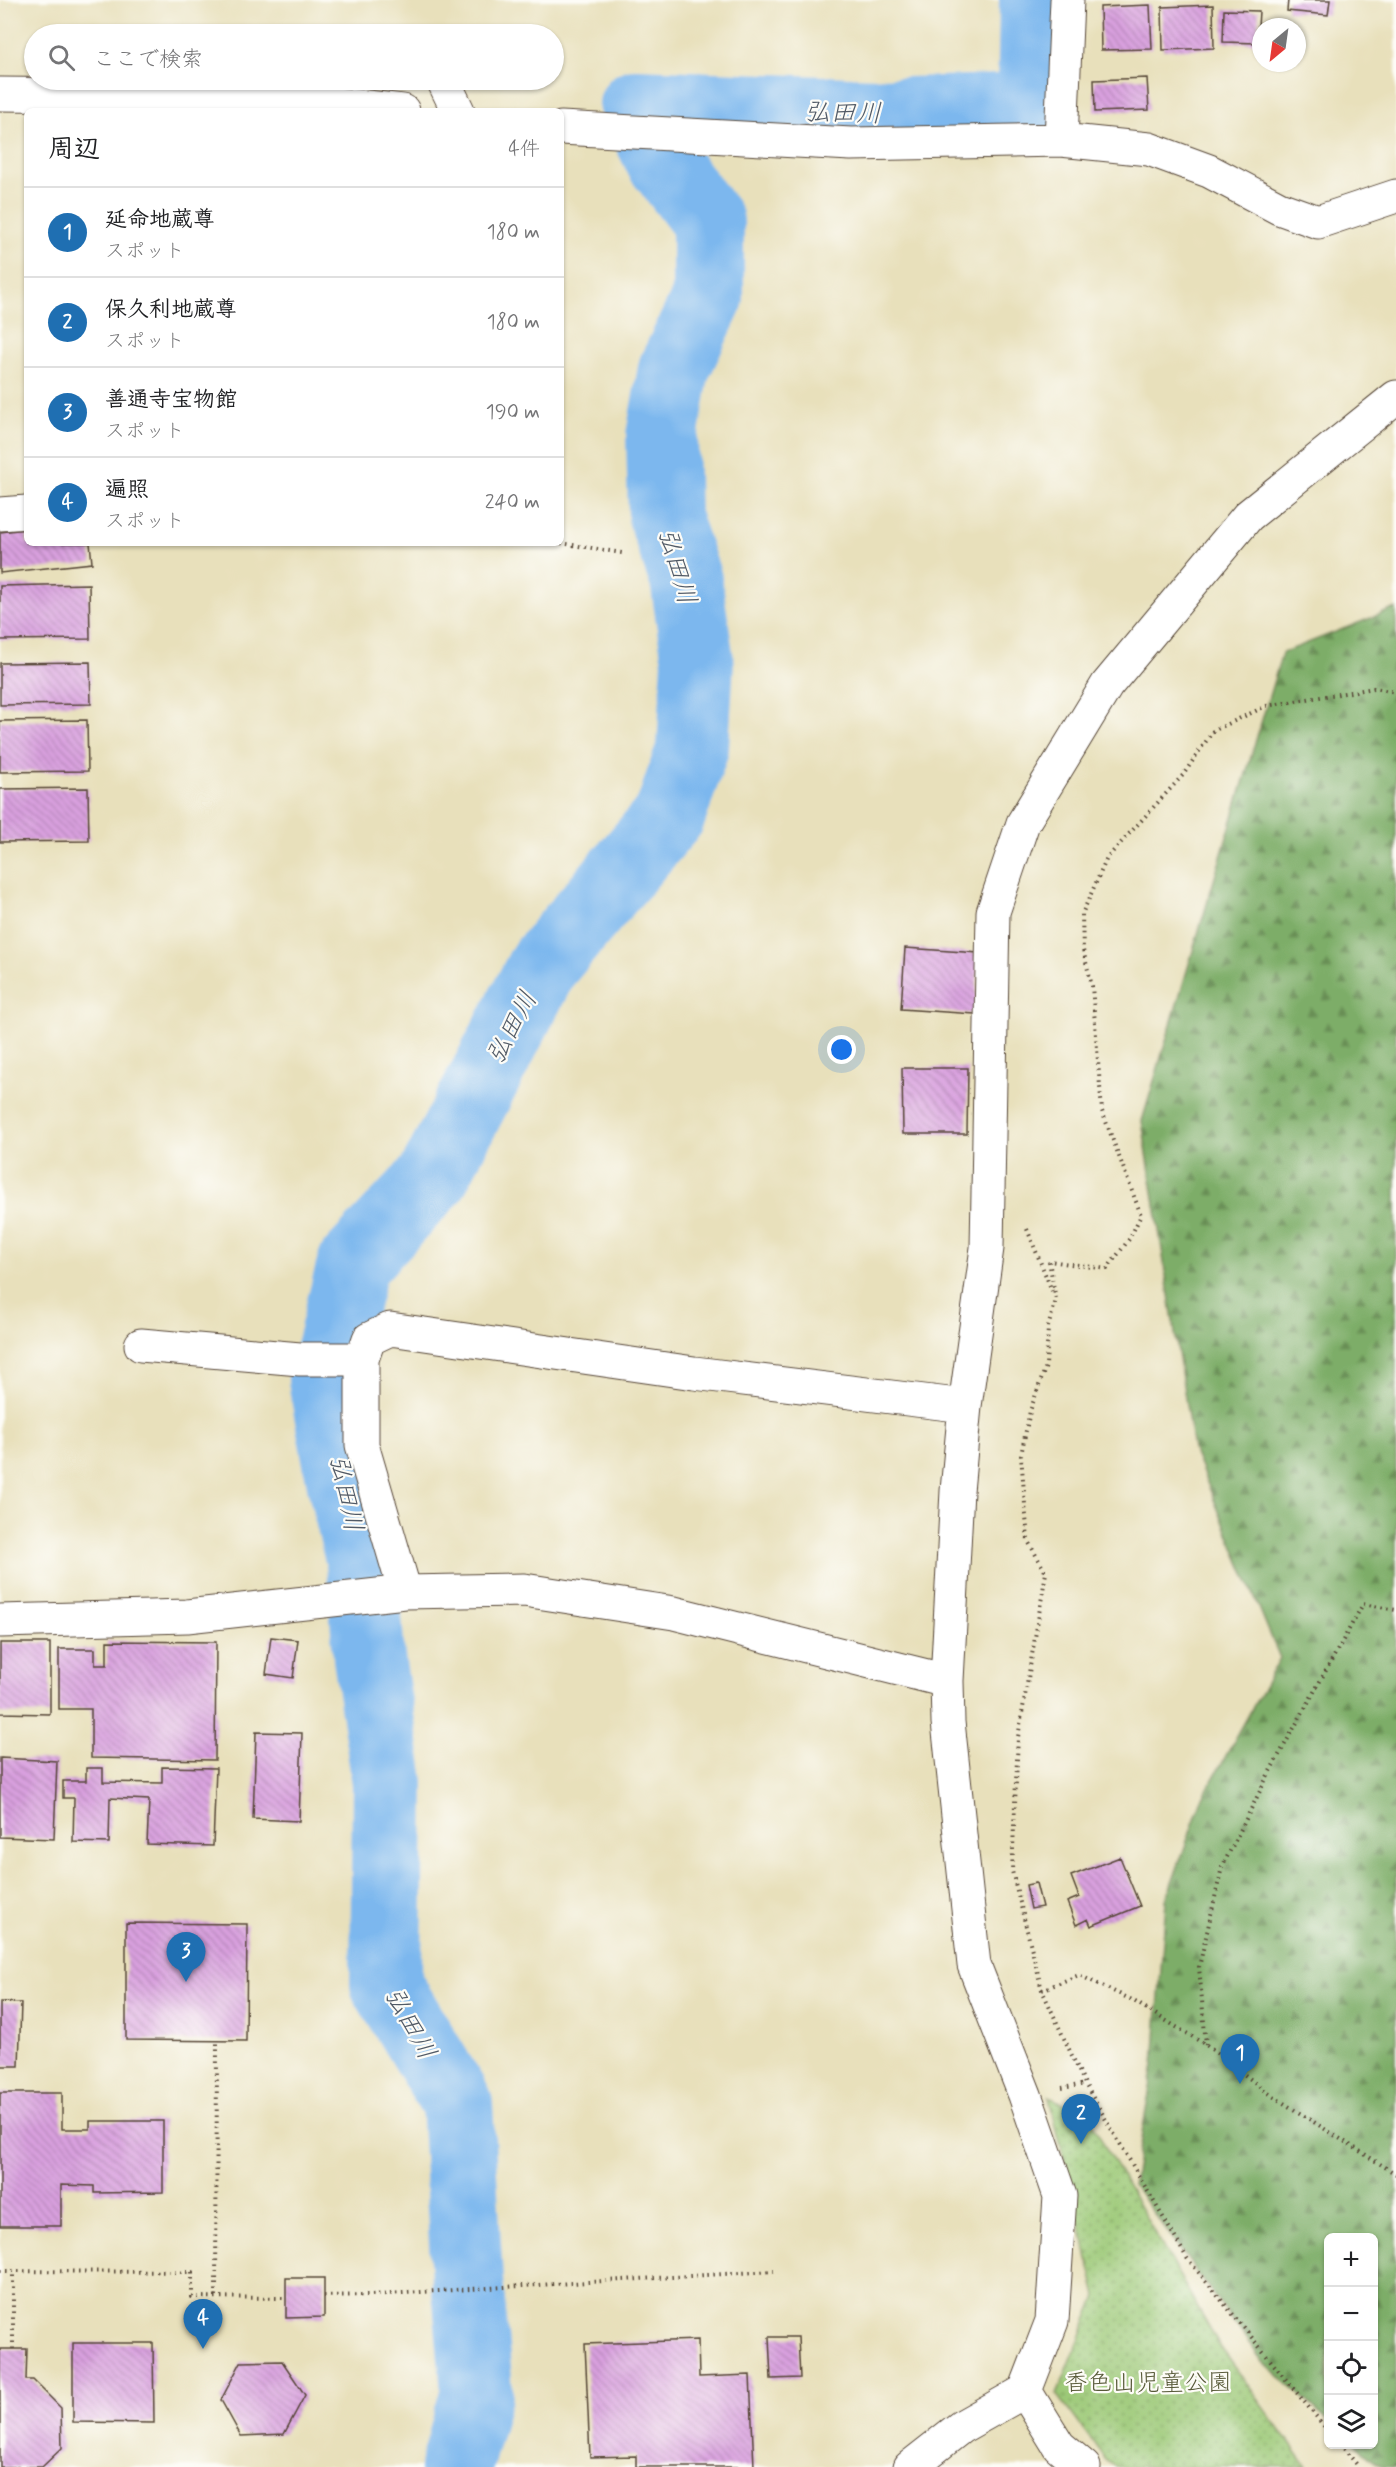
<!DOCTYPE html>
<html lang="ja">
<meta charset="utf-8">
<style>
body{margin:0;font-family:Mynerve,"Klee One",sans-serif;background:#f2f2f2;color:#202124}
.controls{position:absolute;right:18px;bottom:18px;display:grid;overflow:hidden;border-radius:9px;box-shadow:0 2px 4px #0004}
.controls button{width:54px;height:54px;display:grid;place-items:center;padding:0;border:0;border-bottom:2px solid #e0e0e0;background:#fff;color:#202124;font:30px sans-serif}
.compass{position:absolute;left:1252px;top:18px;width:54px;height:54px;border-radius:50%;background:#fff;box-shadow:0 2px 4px #0004;rotate:209deg}
.you{position:absolute;left:842px;top:1050px;width:21px;height:21px;margin:-15px;border:4px solid #fff;border-radius:50%;background:#1a73e8;box-shadow:0 0 0 9px #1a73e833}
.badge{display:grid;place-items:center;width:39px;height:39px;border-radius:50%;background:#1f6fb2;color:#fff;font-size:20px;font-weight:700}
.pin{position:absolute;translate:-50% -50px;filter:drop-shadow(0 2px 3px #0008)}
.pin::after{content:'';position:absolute;top:32px;width:21px;height:18px;background:inherit;clip-path:polygon(0 0,100% 0,50% 100%)}
.list{margin:0;padding:0;list-style:none}
h2{display:flex;justify-content:space-between;align-items:center;height:78px;margin:0;padding:0 24px;font-size:26px}
h2 small{font-size:20px;font-weight:400;color:#757577}
.list li{display:grid;grid-template-columns:39px 1fr auto;gap:18px;align-items:center;box-sizing:border-box;height:90px;padding:0 24px;border-top:2px solid #e0e0e0}
.list b{display:block;font-size:22px;white-space:nowrap}
.list p{margin:0;font-size:20px;white-space:nowrap;color:#757577}
.list em{font-size:20px;font-style:normal;color:#757577}
.icon{flex:none;width:33px;height:33px;fill:none;stroke:currentColor;stroke-width:2;stroke-linecap:round;stroke-linejoin:round}
.map{position:relative;flex:none;width:1396px;height:2467px;overflow:hidden}
.search{position:absolute;background:#fff;box-shadow:0 2px 4px #0004;left:24px;top:24px;width:540px;height:66px;display:flex;align-items:center;gap:15px;box-sizing:border-box;padding:0 21px;border-radius:33px;color:#757577;font-size:22px}
.panel{position:absolute;background:#fff;box-shadow:0 2px 4px #0004;left:24px;top:108px;width:540px;height:438px;border-radius:9px}
.map>svg:first-child{display:block}
.forest{fill:url(#forest-firs);stroke:#5c6c43;stroke-width:1.5}
.park{fill:url(#park-dots);stroke:#6c7a4a;stroke-width:1.5}
.lines{fill:none;stroke-linecap:round;stroke-linejoin:round}
.river{stroke:#7cb7ee;stroke-width:72}
.building{fill:url(#building-back-hatch)}
.street-casing{stroke:#554536;stroke-width:35}
.path{stroke:#554536;stroke-width:4;stroke-dasharray:1.5 4.5;stroke-linecap:butt}
.street{stroke:#fff;stroke-width:33}
.labels{text-anchor:middle;stroke-width:4.5;stroke-linejoin:round;paint-order:stroke}
.park-label{font-size:24px;fill:#585a39;stroke:#fdfcf7}
.water-label{font-size:26px;font-style:italic;fill:#525b67;stroke:#fdfcf7}
</style>
<div class="map">
<svg width="1396" height="2467" viewBox="0 0 1396 2467">
<defs>
<pattern id="forest-firs" width="22" height="20" patternUnits="userSpaceOnUse" patternTransform="scale(1.5)"><rect width="22" height="20" fill="#7dad68"/><path d="M5 1l3.5 6h-7zM16 11l3.5 6h-7z" fill="#688d55"/></pattern>
<pattern id="park-dots" width="8" height="8" patternUnits="userSpaceOnUse" patternTransform="scale(1.5)"><rect width="8" height="8" fill="#9cc977"/><path d="M2 2h.1M6 6h.1" fill="none" stroke="#80a361" stroke-width="1.8" stroke-linecap="round"/></pattern>
<pattern id="building-back-hatch" width="6" height="6" patternUnits="userSpaceOnUse" patternTransform="scale(1.5)"><rect width="6" height="6" fill="#d9a0df"/><path d="M-1 5l2 2M0 0l6 6M5-1l2 2" fill="none" stroke="#b183b4"/></pattern>
</defs>
<rect width="100%" height="100%" fill="#fdfcf7"/>
<filter id="ink" filterUnits="userSpaceOnUse"><feTurbulence type="fractalNoise" baseFrequency=".0167" numOctaves="2"/><feDisplacementMap in="SourceGraphic" scale="12" xChannelSelector="R" yChannelSelector="G"/><feConvolveMatrix kernelMatrix="1 2 1 2 8 2 1 2 1" color-interpolation-filters="sRGB"/></filter>
<filter id="wash" filterUnits="userSpaceOnUse"><feTurbulence type="fractalNoise" baseFrequency=".008" numOctaves="4" result="noise"/><feDisplacementMap in="SourceGraphic" scale="24" xChannelSelector="R" yChannelSelector="G"/><feGaussianBlur stdDeviation="1.35" result="paint"/><feColorMatrix in="noise" values="0 0 0 0 0 0 0 0 0 0 0 0 0 0 0 0 0 1.4 0 .05"/><feComposite in="paint" operator="in"/></filter>
<g filter="url(#wash)">
<rect width="100%" height="100%" fill="#e8e0bb"/>
<path class="forest" d="M1396,608V2467H1382L1356,2445L1374,2444V2238H1328V2420L1263,2362L1133,2185L1154,2065L1166,1900L1202,1799L1280,1658L1193,1449L1142,1121L1282,653Z"/>
<path class="park" d="M1049,2097L1086,2113L1219,2345L1307,2467H1115L1106,2460L1057,2394L1097,2296Z"/>
<g class="lines">
<path class="river" d="M456,2467L477,2391L467,2279L457,2104L386,1984L388,1782L369,1658L362,1563L343,1484L324,1380L353,1264L432,1179L543,965L670,815L693,747L698,661L686,580L664,517L662,436L674,369L708,297V222L661,160L635,105L877,114L1033,109L1035,0"/>
</g>
<g id="blocks">
<path class="building" d="M1288,0H1330L1328,15L1287,11Z
M1150,5L1152,49L1101,50L1100,7Z
M1213,5L1214,48L1163,50L1162,7Z
M1224,10L1259,11L1257,43L1223,42Z
M1147,78L1149,110L1095,112L1094,80Z
M27,529V543H90L92,563L0,573V532Z
M89,584L90,639L0,640V586Z
M90,662L91,704L0,705V663Z
M87,720L88,771L0,772V721Z
M88,788L89,841L0,842V789Z
M905,948L979,953L975,1014L901,1009Z
M902,1068H968L967,1134H903Z
M271,1637L298,1640L293,1678L266,1674Z
M107,1641L216,1642L215,1760L91,1758V1709H59V1649H95V1665H107Z
M0,1643H50V1714L0,1713Z
M256,1732L302,1733L299,1821L253,1819Z
M0,1758L57,1761L54,1839L0,1837Z
M162,1767L216,1768L213,1846L147,1844L149,1800L110,1798L109,1843L73,1842L74,1798H63V1781H86V1768H103V1782L162,1783Z
M1120,1857L1140,1906L1091,1926L1088,1919L1076,1925L1067,1902L1079,1897L1071,1876Z
M1036,1883L1042,1907L1031,1909L1026,1885Z
M126,1923L247,1924L246,2041L126,2040Z
M0,2002L21,2003L19,2066H0Z
M0,2093H62V2129H90V2121H163V2192L94,2193V2186L61,2185V2226H0Z
M286,2278H324V2317L286,2318Z
M769,2337H798L800,2378L771,2379Z
M698,2340L699,2377L750,2375L754,2467H636V2456L590,2457L585,2344Z
M73,2343H153L154,2423L73,2422Z
M0,2349H27L26,2380H33L61,2408L62,2448L42,2467H0Z
M282,2361L305,2395L284,2434L241,2436L221,2400L241,2362Z"/>
</g>
</g>
<g filter="url(#ink)">
<use href="#blocks" fill-opacity="0" stroke="#554536" stroke-width="1.5"/>
<g class="lines">
<defs>
<path id="street" d="M445,84L458,111
M0,94C135,95 270,95 403,111
M561,128L851,144L1061,140L1149,149L1209,171L1279,208L1318,222L1396,196
M1061,140L1067,0
M0,514L27,512
M141,1345L300,1359H362
M405,1592L362,1445V1359L369,1339L390,1329L694,1373L965,1406
M0,1621L187,1616L405,1592L524,1590L674,1613L947,1681
M1025,2391L1059,2446L1084,2467
M910,2467L961,2427L1025,2391L1052,2321L1060,2196L1025,2095L974,1965L948,1722L947,1681L957,1491L965,1406L987,1248L993,912L1023,823L1107,685L1248,516L1396,397"/>
</defs>
<use href="#street" class="street-casing"/>
<path class="path" d="M561,543L622,553
M1027,1229L1052,1291
M1042,1990L1079,1975L1132,2000L1206,2045L1271,2095L1396,2174
M1206,2045L1199,1967L1222,1867L1269,1773L1363,1604L1396,1610
M1062,2088L1085,2084
M0,2271L192,2272V2297L286,2298
M324,2296L370,2295L774,2271
M216,2297L217,2041
M13,2349V2271
M1328,2431L1187,2258L1085,2084L1042,1990L1012,1871L1018,1737L1046,1573L1028,1541L1021,1455L1030,1411L1046,1366L1048,1327L1056,1300L1049,1261L1107,1269L1130,1238L1141,1215L1102,1111L1092,986L1083,950L1082,914L1107,858L1183,775L1213,731L1266,706L1374,688L1396,692
M1340,2444L1359,2467"/>
<use href="#street" class="street"/>
</g>
</g>
<g class="labels">
<g class="park-label">
<text x="1148" y="2390">香色山児童公園</text>
</g>
<g class="water-label">
<text transform="translate(843 112) rotate(1)" y="9">弘田川</text>
<text transform="translate(678 566) rotate(74)" y="9">弘田川</text>
<text transform="translate(511 1027) rotate(-62)" y="9">弘田川</text>
<text transform="translate(347 1493) rotate(78)" y="9">弘田川</text>
<text transform="translate(411 2023) rotate(61)" y="9">弘田川</text>
</g>
</g>
</svg>
<div class="controls">
<button>+</button>
<button>−</button>
<button><svg class="icon" aria-label="locate" viewBox="0 0 24 24"><circle cx="12" cy="12" r="6"/><path d="M12 2v4M12 18v4M2 12h4M18 12h4"/></svg></button>
<button><svg class="icon" aria-label="layers" viewBox="0 0 24 24"><path d="M12 4l9 5-9 5-9-5zM3 14l9 5 9-5"/></svg></button>
</div>
<svg class="compass" viewBox="-18 -18 36 36"><path d="M0-13l5 13h-10z" fill="#e53935"/><path d="M0 13l5-13h-10z" fill="#757577"/></svg>
<div class="you"></div>
<div class="pin badge" style="left:1240px;top:2084px">1</div>
<div class="pin badge" style="left:1081px;top:2144px">2</div>
<div class="pin badge" style="left:186px;top:1982px">3</div>
<div class="pin badge" style="left:203px;top:2349px">4</div>
<div class="search"><svg class="icon" aria-label="search" viewBox="0 0 24 24"><circle cx="10" cy="10" r="6"/><path d="M15 15l6 6"/></svg>ここで検索</div>
<section class="panel">
<h2>周辺<small>4件</small></h2>
<ul class="list">
<li><span class="badge">1</span><div><b>延命地蔵尊</b><p>スポット</p></div><em>180 m</em></li>
<li><span class="badge">2</span><div><b>保久利地蔵尊</b><p>スポット</p></div><em>180 m</em></li>
<li><span class="badge">3</span><div><b>善通寺宝物館</b><p>スポット</p></div><em>190 m</em></li>
<li><span class="badge">4</span><div><b>遍照</b><p>スポット</p></div><em>240 m</em></li>
</ul>
</section>
</div>
